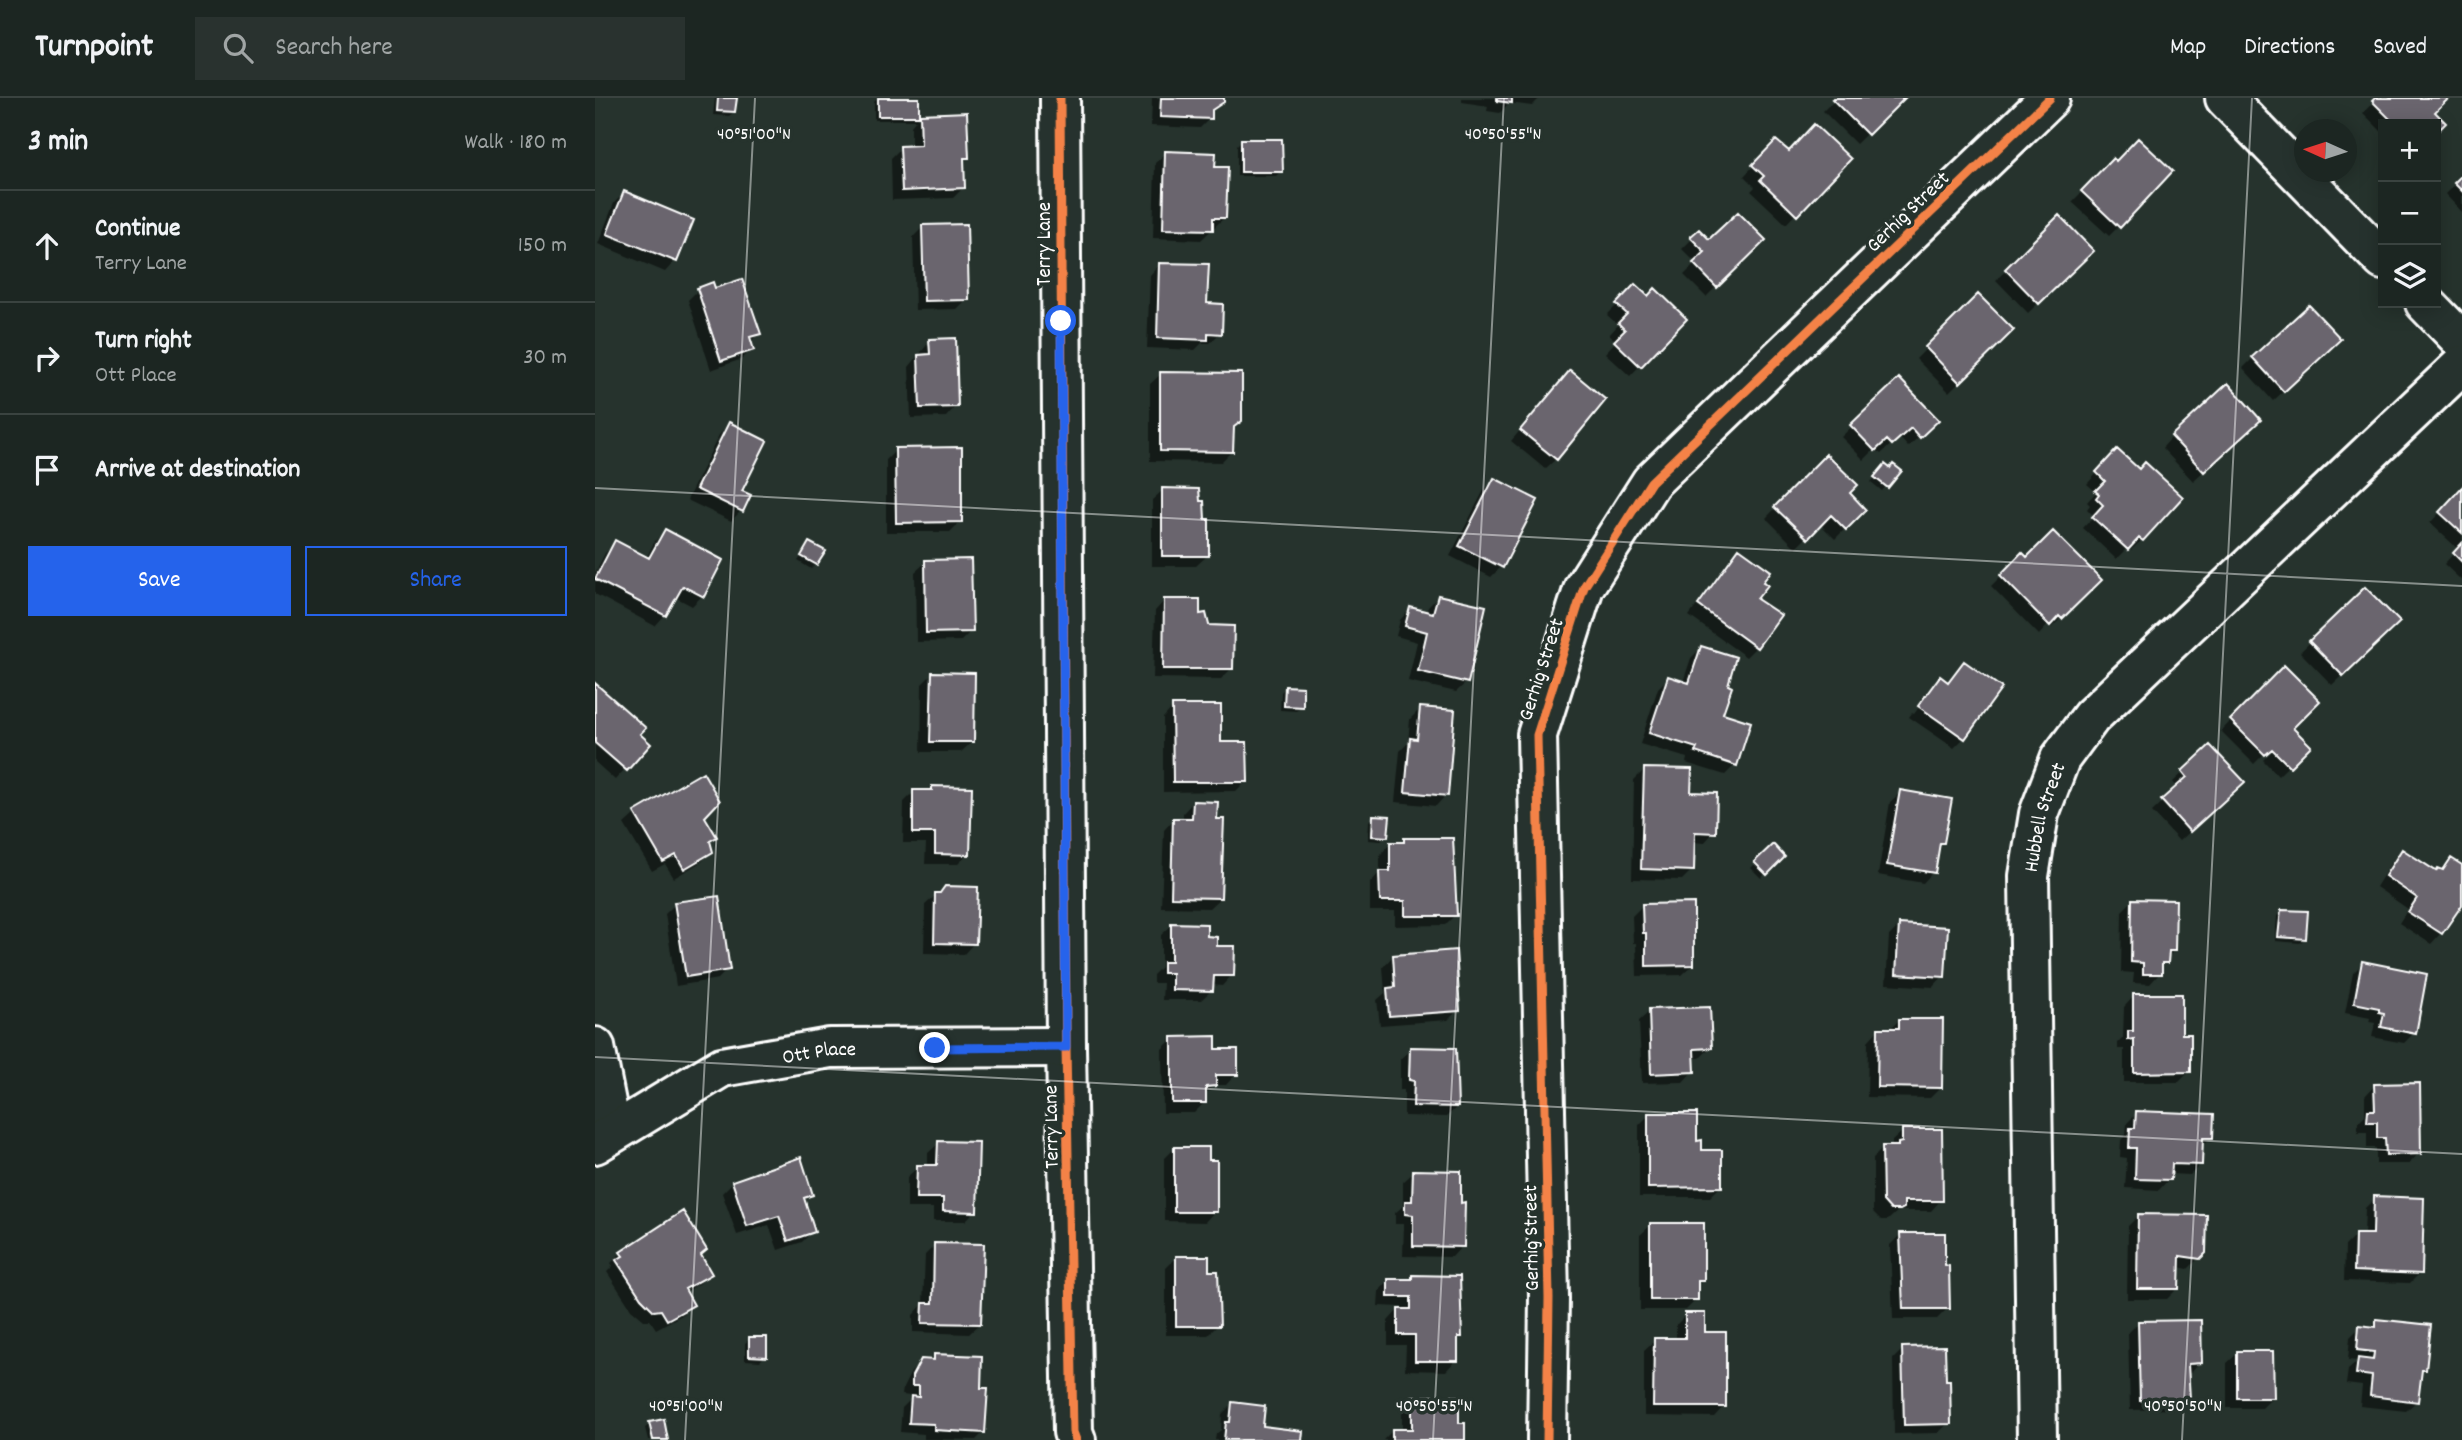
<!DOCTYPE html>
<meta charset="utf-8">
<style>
body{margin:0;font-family:Dekko,sans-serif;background:#29322f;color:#f1f3f6}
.controls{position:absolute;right:21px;top:21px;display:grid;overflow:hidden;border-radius:0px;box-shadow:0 4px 18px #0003}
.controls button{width:63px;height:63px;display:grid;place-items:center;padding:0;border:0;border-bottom:2px solid #3a4340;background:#1c2622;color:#f1f3f6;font:35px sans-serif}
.compass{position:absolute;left:1699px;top:21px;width:63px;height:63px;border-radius:50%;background:#1c2622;box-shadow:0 4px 18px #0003;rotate:273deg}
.stop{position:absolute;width:21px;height:21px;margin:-16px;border:5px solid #2563eb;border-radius:50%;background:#fff}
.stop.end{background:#2563eb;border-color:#fff;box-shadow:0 2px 7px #0008}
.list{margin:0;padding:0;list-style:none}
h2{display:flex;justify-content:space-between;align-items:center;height:91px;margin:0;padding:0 28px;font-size:30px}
h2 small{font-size:23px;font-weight:400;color:#a0a5a5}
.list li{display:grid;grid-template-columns:46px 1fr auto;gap:21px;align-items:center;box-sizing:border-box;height:112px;padding:0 28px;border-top:2px solid #3a4340}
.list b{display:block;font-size:26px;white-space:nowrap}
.list p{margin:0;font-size:23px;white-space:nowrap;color:#a0a5a5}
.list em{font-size:23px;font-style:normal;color:#a0a5a5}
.actions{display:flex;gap:14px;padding:21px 28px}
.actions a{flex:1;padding:16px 0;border:2px solid #2563eb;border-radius:0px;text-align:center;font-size:24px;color:#2563eb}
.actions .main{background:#2563eb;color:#fff}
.icon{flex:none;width:38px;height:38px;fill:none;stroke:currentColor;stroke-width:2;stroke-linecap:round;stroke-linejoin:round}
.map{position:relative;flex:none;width:1867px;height:1342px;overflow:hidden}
header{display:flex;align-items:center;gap:42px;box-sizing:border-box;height:98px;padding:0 35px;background:#1c2622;border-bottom:2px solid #3a4340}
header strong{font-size:33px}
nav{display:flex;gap:38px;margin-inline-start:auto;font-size:24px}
.search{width:490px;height:63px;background:#29322f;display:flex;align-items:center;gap:18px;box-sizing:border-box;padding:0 24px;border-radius:0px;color:#a0a5a5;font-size:26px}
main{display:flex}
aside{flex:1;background:#1c2622}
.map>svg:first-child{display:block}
.shadow{fill:#0007}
.building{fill:#6b656e;stroke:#fff;stroke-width:2}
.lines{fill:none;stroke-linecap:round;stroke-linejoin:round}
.minor-casing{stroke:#fff;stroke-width:44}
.minor{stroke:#26332d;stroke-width:38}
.cycleway-casing{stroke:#26332d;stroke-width:13}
.cycleway{stroke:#f48246;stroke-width:9}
.route{stroke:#2563eb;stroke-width:9}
.ticks{fill:none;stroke:#fff;stroke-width:2;stroke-opacity:0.45}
.labels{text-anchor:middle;stroke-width:7;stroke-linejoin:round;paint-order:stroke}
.street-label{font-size:21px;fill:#fff;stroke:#26332d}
.ticks-label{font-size:18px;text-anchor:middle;fill:#fff;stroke:#26332d;stroke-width:7;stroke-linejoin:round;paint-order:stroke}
</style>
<header>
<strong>Turnpoint</strong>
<div class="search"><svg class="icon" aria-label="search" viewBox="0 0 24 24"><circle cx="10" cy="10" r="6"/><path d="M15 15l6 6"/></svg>Search here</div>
<nav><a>Map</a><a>Directions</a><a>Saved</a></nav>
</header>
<main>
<aside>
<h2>3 min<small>Walk · 180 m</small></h2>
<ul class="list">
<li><svg class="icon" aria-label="ahead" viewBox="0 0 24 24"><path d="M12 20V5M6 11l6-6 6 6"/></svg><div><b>Continue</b><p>Terry Lane</p></div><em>150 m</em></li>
<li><svg class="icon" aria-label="right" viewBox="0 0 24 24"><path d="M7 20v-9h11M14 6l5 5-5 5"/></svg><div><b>Turn right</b><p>Ott Place</p></div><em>30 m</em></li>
<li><svg class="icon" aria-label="arrive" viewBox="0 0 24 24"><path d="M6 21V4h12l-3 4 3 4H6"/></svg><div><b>Arrive at destination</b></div></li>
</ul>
<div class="actions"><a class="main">Save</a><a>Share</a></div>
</aside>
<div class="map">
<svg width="1867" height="1342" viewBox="0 0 1867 1342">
<rect width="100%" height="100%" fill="#26332d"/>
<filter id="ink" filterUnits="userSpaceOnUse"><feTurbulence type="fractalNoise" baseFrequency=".0143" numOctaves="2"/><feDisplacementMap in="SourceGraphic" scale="14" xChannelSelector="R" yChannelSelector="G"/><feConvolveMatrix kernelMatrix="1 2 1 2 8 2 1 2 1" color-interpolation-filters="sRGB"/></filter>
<g filter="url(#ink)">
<path class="shadow" d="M120,0H140L139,14L134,18L118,17Z
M283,0H322V21L326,18L372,59L367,64L368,90L358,100L297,102L296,60L306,50L316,49V28L321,22H279V4Z
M557,0H628V3L615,15V20L605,30L556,28Z
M867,0H945L937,8L914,5L905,15L892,13L893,8L867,4Z
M1241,0H1308L1261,46L1228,13Z
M1782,0H1852L1837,14L1848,25L1841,32V26H1788V35L1768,15Z
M646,43L686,73L681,78H642V47Z
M1181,44L1194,55L1253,61L1191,126L1156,93L1160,89L1149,78Z
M571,55L618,71L630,119L606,142L558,140L560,65Z
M1518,62L1524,128L1514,138L1477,104Z
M1867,79V114L1850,96Z
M29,95L97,123L80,163L70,174L3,146L19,105Z
M1464,120L1497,153L1433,215L1401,182Z
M328,129L372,201L362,211L320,212L318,139Z
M1104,134L1114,144L1168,142L1111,199L1089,177L1101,165L1087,151Z
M565,166L610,207L625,235L615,245H607L600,252L552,250L555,177Z
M1040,189L1053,200L1090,221L1035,278L1010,255L1021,243L1014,237L1023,227L1012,217Z
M103,192H119L164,235L155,244L157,251L147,261L116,272L93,202Z
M1383,198L1416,232L1354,294L1321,261Z
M335,243L361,308L351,319L316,320L314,269Z
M1733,252L1678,303L1648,270L1658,260Z
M975,274L961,361L950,371L916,343Z
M566,276L637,330V353L626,364L555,363V286Z
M1304,283L1341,322L1313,349L1304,339L1286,356L1280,351L1269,362L1246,339Z
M134,326L145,394L154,398L146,413L136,423L92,402L124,337Z
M1654,332L1598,383L1567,350L1577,339Z
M301,352L366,423L355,434H291V362Z
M1231,358L1252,395L1269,412L1240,441L1225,426L1201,450L1171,420Z
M1512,364L1547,442L1536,452L1533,449L1521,461L1488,430L1499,418L1492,411L1495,407L1492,404L1501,394L1492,386Z
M1290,368L1304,374L1287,393L1276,384Z
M899,382L906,469L896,479L855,458L889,392Z
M1867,391V483L1849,466L1863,451L1835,425Z
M568,392L612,458L601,468H557V402Z
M70,433L107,498L97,508L80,499L70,517L60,528L0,496V475L10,455L21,445L51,460L60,443Z
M215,446L221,466L216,471L203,463Z
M1144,453L1160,501L1161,549L1151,559L1094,518L1134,463Z
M1427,457L1432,461L1505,482L1456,530L1453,527L1444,537L1396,488Z
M331,464L376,533L366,543L321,544L320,474Z
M1770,491L1802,524L1737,587L1705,554Z
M843,499L872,584L861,594L813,583L822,544L801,538L805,522L815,511L831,515L833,509Z
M570,502L603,517L613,529L636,571L626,581L558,580L560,513Z
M1106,550L1140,667L1130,677L1091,665L1092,660L1045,646L1063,590L1073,580L1088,584L1096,560Z
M1369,565V640L1359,650L1314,619L1317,615L1319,616L1339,589H1336L1345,580L1352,585Z
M1689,569L1695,630L1714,648L1683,678L1668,662L1684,646L1682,643L1659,666L1626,633Z
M338,575L377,644L366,654H326L327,586Z
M0,588L42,637L53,646L20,682L0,664Z
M690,590L706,608L701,613L685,612L686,594Z
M578,609L624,646L651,683L641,693L568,694V620Z
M825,611L851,697L841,708L800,704L805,653L813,645L815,621Z
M1615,649L1637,694L1584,743L1557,714L1582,690L1578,684Z
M1049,672L1094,695L1119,734L1109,745L1098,744L1097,772L1087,782L1037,781L1039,682Z
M107,676L108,719L120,739L114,745L116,754L106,764L79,780L70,766L57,773L29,726L40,716Z
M338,690L373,756L363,766H330L331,745H308L309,704L319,694H333Z
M1306,694L1347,744L1342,750L1338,774L1328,785L1283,777L1295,704Z
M598,704L625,800L614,810L566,809L569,732L579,721L588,722V715Z
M779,718L791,738L786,743L773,742L774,723Z
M810,742L860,817L850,827L800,828V813H775V785L785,774V757L795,746H805Z
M1178,748L1188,759L1166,780L1156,770Z
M1807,753L1841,775L1856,762L1867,769V803L1846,835L1836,846L1804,825L1813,811L1781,789L1797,763Z
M341,797L379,845L369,856L329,855L330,807Z
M1537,803L1579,852L1565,870V875L1555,886L1538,885L1539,875L1526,874L1527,813Z
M80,806L133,871L123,881L81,888L70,816Z
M1048,807L1098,867L1087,877L1042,878L1041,845H1038L1037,818Z
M1687,813L1710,840L1705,845L1680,843L1682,818Z
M577,827L610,840L620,849L637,877L627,888L617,887V892L606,902H567L568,885H558V877L566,869V837Z
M1305,827L1348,878L1338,889L1291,886L1294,838Z
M798,858L863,912L853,922L785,927L782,902L790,895L788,869Z
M1768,865L1819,935L1809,945L1777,939L1780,925L1774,924L1775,920L1750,915L1758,875Z
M1539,898L1585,938L1594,974L1584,984H1529V951H1523V945L1528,940L1529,909Z
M1055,913L1115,950L1105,960H1097L1098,973L1088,984L1047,985L1044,923Z
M1304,922L1346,989L1335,1000L1272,999L1273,943L1283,932H1294Z
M578,940L619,952L641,976L631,987H620L609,997L610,1004L599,1015H568L567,951Z
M816,951L862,1009L851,1019L809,1018V992H805V961Z
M1780,987L1824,1055L1814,1066H1781V1050H1772V1034H1763V1024L1770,1017V998Z
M1542,1015L1616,1039L1606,1049V1066L1595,1077L1574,1076V1081L1564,1092L1530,1090L1532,1060L1525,1059L1526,1042L1531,1037L1532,1025Z
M1054,1017L1100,1044L1125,1089L1115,1099H1044V1027Z
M1308,1033L1346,1102L1336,1113H1303L1293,1122H1286L1278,1114V1060L1288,1050H1297V1043Z
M344,1045L380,1113L370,1123H338V1110H312V1079L323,1069H333V1055Z
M580,1050L620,1113L610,1124L569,1123V1061Z
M819,1074L867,1148L857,1159L808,1158L809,1126H800V1115L808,1108V1084Z
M138,1084L216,1096L208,1105L218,1133L207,1144L183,1152L174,1127L142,1137L127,1095Z
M1780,1100L1825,1175L1815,1185L1749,1183L1750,1148L1761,1137L1769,1138L1770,1110Z
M1544,1117L1610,1154L1593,1171L1583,1169L1582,1191L1572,1201H1532L1533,1128Z
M1056,1127L1107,1182L1101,1188V1202L1091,1212H1045V1137Z
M1305,1137L1353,1210L1342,1221H1298L1295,1147Z
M340,1147L385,1226L374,1236L318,1234V1217L328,1206L330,1157Z
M26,1155L105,1157L115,1175L104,1186L90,1194L97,1207L87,1217L61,1231L55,1222H49L36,1211L12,1174L18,1168L16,1165Z
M581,1160L613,1175L623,1227L613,1237H571V1170Z
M818,1179L865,1239L861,1242V1262L851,1273L810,1272L811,1247H793V1223L803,1212L807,1213V1209L783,1208L784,1193L794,1182H814Z
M1091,1217L1129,1308L1119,1319L1049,1318V1252L1060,1242H1081V1227Z
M1782,1223L1829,1271L1825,1275L1822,1303L1811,1313L1765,1308L1767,1288L1751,1286L1753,1272L1763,1263L1753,1262L1755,1239L1765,1229L1775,1230Z
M1543,1225L1605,1264L1595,1275H1592L1593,1301L1582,1311L1535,1312L1533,1235Z
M155,1241L170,1258L165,1263L150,1262V1245Z
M1308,1251L1354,1325L1343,1335L1299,1336L1298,1261Z
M1643,1255L1677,1300L1667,1310H1632V1265Z
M340,1257L384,1292L389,1334L381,1342L329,1341V1336L305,1334L307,1310L315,1302V1298L307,1297L308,1290L316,1274L327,1263L333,1264Z
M818,1300L862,1327L868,1342H788L798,1332L807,1333V1310Z
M637,1306L666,1330L705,1342H620L621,1336L626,1332L627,1316Z
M55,1326L72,1342H53L50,1330Z"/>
<path class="building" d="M123,0H142L140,14L122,13Z
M283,0H324V18H283Z
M566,0H629V4L617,12V21L565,19Z
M902,0H917V5L902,3Z
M1239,0H1310L1273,37L1237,1Z
M1780,0H1854L1840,14L1851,25L1841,35V26H1800L1777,3Z
M372,14L374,60H369L370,90L307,93L305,48L326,47L325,16Z
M1219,26L1256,61L1202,118L1165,82L1169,78L1157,67L1181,42L1194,53Z
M1543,40L1578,73L1525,130L1486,93L1518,60L1521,63Z
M646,41H687L688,74H646Z
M570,53L621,55L620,69H633L631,120H618V132L568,131Z
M1867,77V93L1859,85Z
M29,93L99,122L82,164L12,136Z
M1143,114L1171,142L1122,190L1098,165L1110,154L1095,139L1104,131L1114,141Z
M1464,117L1499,153L1444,206L1410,171Z
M372,126L374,202L329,203L327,127Z
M564,165L614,166L612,205L628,206L627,236L613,235V242L562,240Z
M147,181L166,236L155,239L159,252L126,263L102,190L118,184L120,190Z
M1040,186L1053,198L1060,190L1092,221L1046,269L1019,243L1030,232L1023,225L1032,216L1021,206Z
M1383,196L1419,232L1365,285L1330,249Z
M1714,207L1746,241L1689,294L1657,259Z
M361,240L363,309L325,310L323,257L335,256L334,241Z
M975,272L1011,302L962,362L925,332Z
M565,274L647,275V323L639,329L638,354L565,353Z
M1304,280L1344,322L1325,340L1316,330L1297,347L1292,342L1280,353L1255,327Z
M1633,285L1666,322L1609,374L1576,338Z
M134,324L172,343L147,393L156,397L148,414L101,391Z
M367,349V424L301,425L300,350Z
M1522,351L1544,371L1550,364L1588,399L1548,443L1544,440L1533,452L1497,419L1508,407L1501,400L1504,396L1500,393L1510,383L1501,374Z
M1231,356L1263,387L1255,395L1271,412L1251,432L1236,417L1213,441L1179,409Z
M1290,366L1295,370L1298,366L1307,373L1293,390L1279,379Z
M899,380L943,402L908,470L864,448Z
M1867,389V435L1844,414Z
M567,390L604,391L605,403H609L610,421H614V458H567Z
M70,431L128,462L109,499L88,488L71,518L0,481L20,442L54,460Z
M1458,433L1507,482L1467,521L1464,518L1455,528L1405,477L1427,454L1432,459Z
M214,444L231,453L222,467L206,458Z
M1867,445V464L1858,455Z
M1144,450L1176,473L1168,484L1173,487L1162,501L1186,517L1162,550L1103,507Z
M376,461L378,534L331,535L330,462Z
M1770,489L1805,524L1748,578L1714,543Z
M843,497L891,508L873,585L823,573L832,534L810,528L815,509L838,515Z
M569,501H605V516L611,515L614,527L639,528L638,571H568Z
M1106,548L1141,559L1133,587L1137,589L1128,615L1156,624L1142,668L1100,654L1102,650L1054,635L1073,578L1094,585Z
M1369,563L1407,590L1370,641L1323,608L1345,578L1353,584Z
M1689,567L1725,603L1698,630L1716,648L1695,669L1677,651L1670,657L1635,622Z
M337,574L380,575L379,644H335Z
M0,585L51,630L45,636L56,646L32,673L0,645Z
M690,588L708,589V609L689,608Z
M577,607H626V644H652L653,684H578Z
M825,609L860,612L853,698L810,694L815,640L822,641Z
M1615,647L1650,684L1595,734L1566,702L1592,679L1587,673Z
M1049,670L1097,671L1096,694L1122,695L1121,735L1100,734L1099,773L1046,771Z
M108,674L125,703L110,719L122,739L115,743L118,754L89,771L81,757L68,764L39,714Z
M337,688L377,689L375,757L340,756V735H318V692H337Z
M1305,692L1357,701L1349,745H1345L1340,775L1292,767Z
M598,703L623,704L622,721H629L626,800L576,799L578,720H597Z
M778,717L795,718L793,739L777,738Z
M809,740H858L862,818H810V803H785L784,773H795V744H809Z
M1178,746L1190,759L1172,777L1159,764Z
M1807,751L1841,773L1843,770L1848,772L1856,760L1867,767V807L1847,836L1813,814L1822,800L1790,778Z
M350,788L383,789L381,846L339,845L340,795H345Z
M124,798L135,872L91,879L79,804Z
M1537,801L1581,802L1580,853H1574L1573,865H1567V876H1548V865L1536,864Z
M1099,805V867L1051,868V835H1048L1047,806Z
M1686,812L1713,813L1711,841L1683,839Z
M576,825L612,826V838L622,839V848H640L639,878H619L618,893L577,892V875H568V864H576Z
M1304,826L1353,829L1350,879L1301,876Z
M861,852L865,913L794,918L792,890L800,889L798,857Z
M1767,863L1832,876L1821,936L1786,929L1789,915L1784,914V910L1759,905Z
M1538,896H1587V936H1596V974L1539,975V941L1533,942V933H1538Z
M1115,909L1117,950L1099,951L1100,974L1056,976L1054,911Z
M1304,921H1348L1347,990L1282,989L1283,930H1304Z
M621,938V951H643V977H621V988L611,989V1005H577V939Z
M815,949L861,950L863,1009L818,1008L819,983L814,982Z
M1825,985L1826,1056L1791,1057L1790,1040H1782V1024H1772L1773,1012H1780L1779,986Z
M1541,1013L1619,1016L1618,1040H1608L1607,1067L1577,1066L1576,1082L1540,1081L1541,1050H1534L1535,1030H1540Z
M1053,1015H1102V1043L1107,1042V1052H1127V1089L1053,1090Z
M1307,1031H1347L1348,1103H1309V1110L1305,1112H1296L1288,1103L1287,1048H1303V1045L1307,1044Z
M343,1043L384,1044L382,1114L348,1113V1100H321L322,1067H342Z
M579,1049H614V1062H622V1114H579Z
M206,1059L218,1097L209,1100L220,1134L193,1143L184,1118L152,1128L137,1083Z
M818,1072L866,1073V1105L870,1104L869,1149L818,1148V1117L810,1116V1103H817Z
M1779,1098L1829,1100L1827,1176L1759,1173L1760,1136H1778Z
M88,1113L112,1152L106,1157L117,1176L90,1191L99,1207L72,1222L66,1212L59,1213L46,1200L21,1162L28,1158L25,1154Z
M1543,1116L1612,1117L1611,1155L1605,1161L1585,1158L1584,1191H1542Z
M1055,1125H1109V1183H1103V1202H1055Z
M1305,1135H1350V1167L1354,1168L1355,1211H1308Z
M339,1145L389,1146L386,1226L327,1225L328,1205H338Z
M581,1158H614V1173H623L625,1228H581Z
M817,1177L865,1178L867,1239H863V1263H820V1237H803V1211H816V1199H793V1181H817Z
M1090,1215H1110V1234H1131V1309H1058L1059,1240H1090Z
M1781,1221L1836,1227L1831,1272H1827L1823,1304L1775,1298L1777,1278L1761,1276L1763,1260L1778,1262L1779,1254L1762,1252L1764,1227L1781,1229Z
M1606,1222L1607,1265L1593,1266L1595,1301L1545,1303L1543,1223Z
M154,1239H172V1259L154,1258Z
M1350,1248L1351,1282H1355L1356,1326L1309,1327L1307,1249Z
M1642,1253H1678L1679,1300H1642Z
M339,1256L387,1258L386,1290H393L390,1335L339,1332V1326L314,1325L316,1298L324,1299V1288H317V1278L326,1261L339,1262Z
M817,1298H864V1325H870V1342H797V1331H817Z
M637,1304L670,1308L668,1328L708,1333L707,1342H629L631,1324H635Z
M69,1321L73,1342H58L54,1324Z"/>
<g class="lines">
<defs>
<g id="minor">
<path d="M465,0L471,949L478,1334L481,1342"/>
<path d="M1630,0L1788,162"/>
<path d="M1830,205L1867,243"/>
<path d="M0,949L17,1035"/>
<path id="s1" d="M0,1046L127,969L235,950L471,949"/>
<path d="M952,1342L954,1200L942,637L989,489L1056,384L1455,0"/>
<path id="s2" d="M1442,1342L1434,778L1444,716L1465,661L1496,619L1867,267"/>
</g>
</defs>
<use href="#minor" class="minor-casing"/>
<use href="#minor" class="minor"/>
<defs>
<path id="cycleway" d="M465,0L471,949L478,1334L481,1342
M952,1342L954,1200L942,637L989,489L1056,384L1455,0"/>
</defs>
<use href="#cycleway" class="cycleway-casing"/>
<use href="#cycleway" class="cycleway"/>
</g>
</g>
<g class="lines" filter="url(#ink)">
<path class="route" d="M340,950L471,949L466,223"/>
</g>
<path class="ticks" d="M0,390L1867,488M0,959L1867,1056M90,1342L160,0M838,1342L909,0M1587,1342L1657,0"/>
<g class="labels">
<g class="street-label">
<text transform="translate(1312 113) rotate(-44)" y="7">Gerhig Street</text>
<text transform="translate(448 146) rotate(-90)" y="7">Terry Lane</text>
<text transform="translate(945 571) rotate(-72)" y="7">Gerhig Street</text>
<text dy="7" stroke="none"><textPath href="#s2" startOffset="625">Hubbell Street</textPath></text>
<text dy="7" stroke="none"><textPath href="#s1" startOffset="247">Ott Place</textPath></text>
<text transform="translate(455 1029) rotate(-91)" y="7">Terry Lane</text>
<text transform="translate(935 1140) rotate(-91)" y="7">Gerhig Street</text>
</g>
</g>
<g class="ticks-label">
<text x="159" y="41">40°51'00"N</text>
<text x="908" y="41">40°50'55"N</text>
<text x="91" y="1313">40°51'00"N</text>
<text x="839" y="1313">40°50'55"N</text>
<text x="1588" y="1313">40°50'50"N</text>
</g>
</svg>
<div class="controls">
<button>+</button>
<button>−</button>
<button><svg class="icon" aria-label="layers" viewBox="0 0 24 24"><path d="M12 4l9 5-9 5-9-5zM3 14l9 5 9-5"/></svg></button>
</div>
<svg class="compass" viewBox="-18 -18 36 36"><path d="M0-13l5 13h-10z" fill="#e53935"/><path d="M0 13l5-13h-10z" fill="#a0a5a5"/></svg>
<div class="stop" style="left:466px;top:223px"></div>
<div class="stop end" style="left:340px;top:950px"></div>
</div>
</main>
